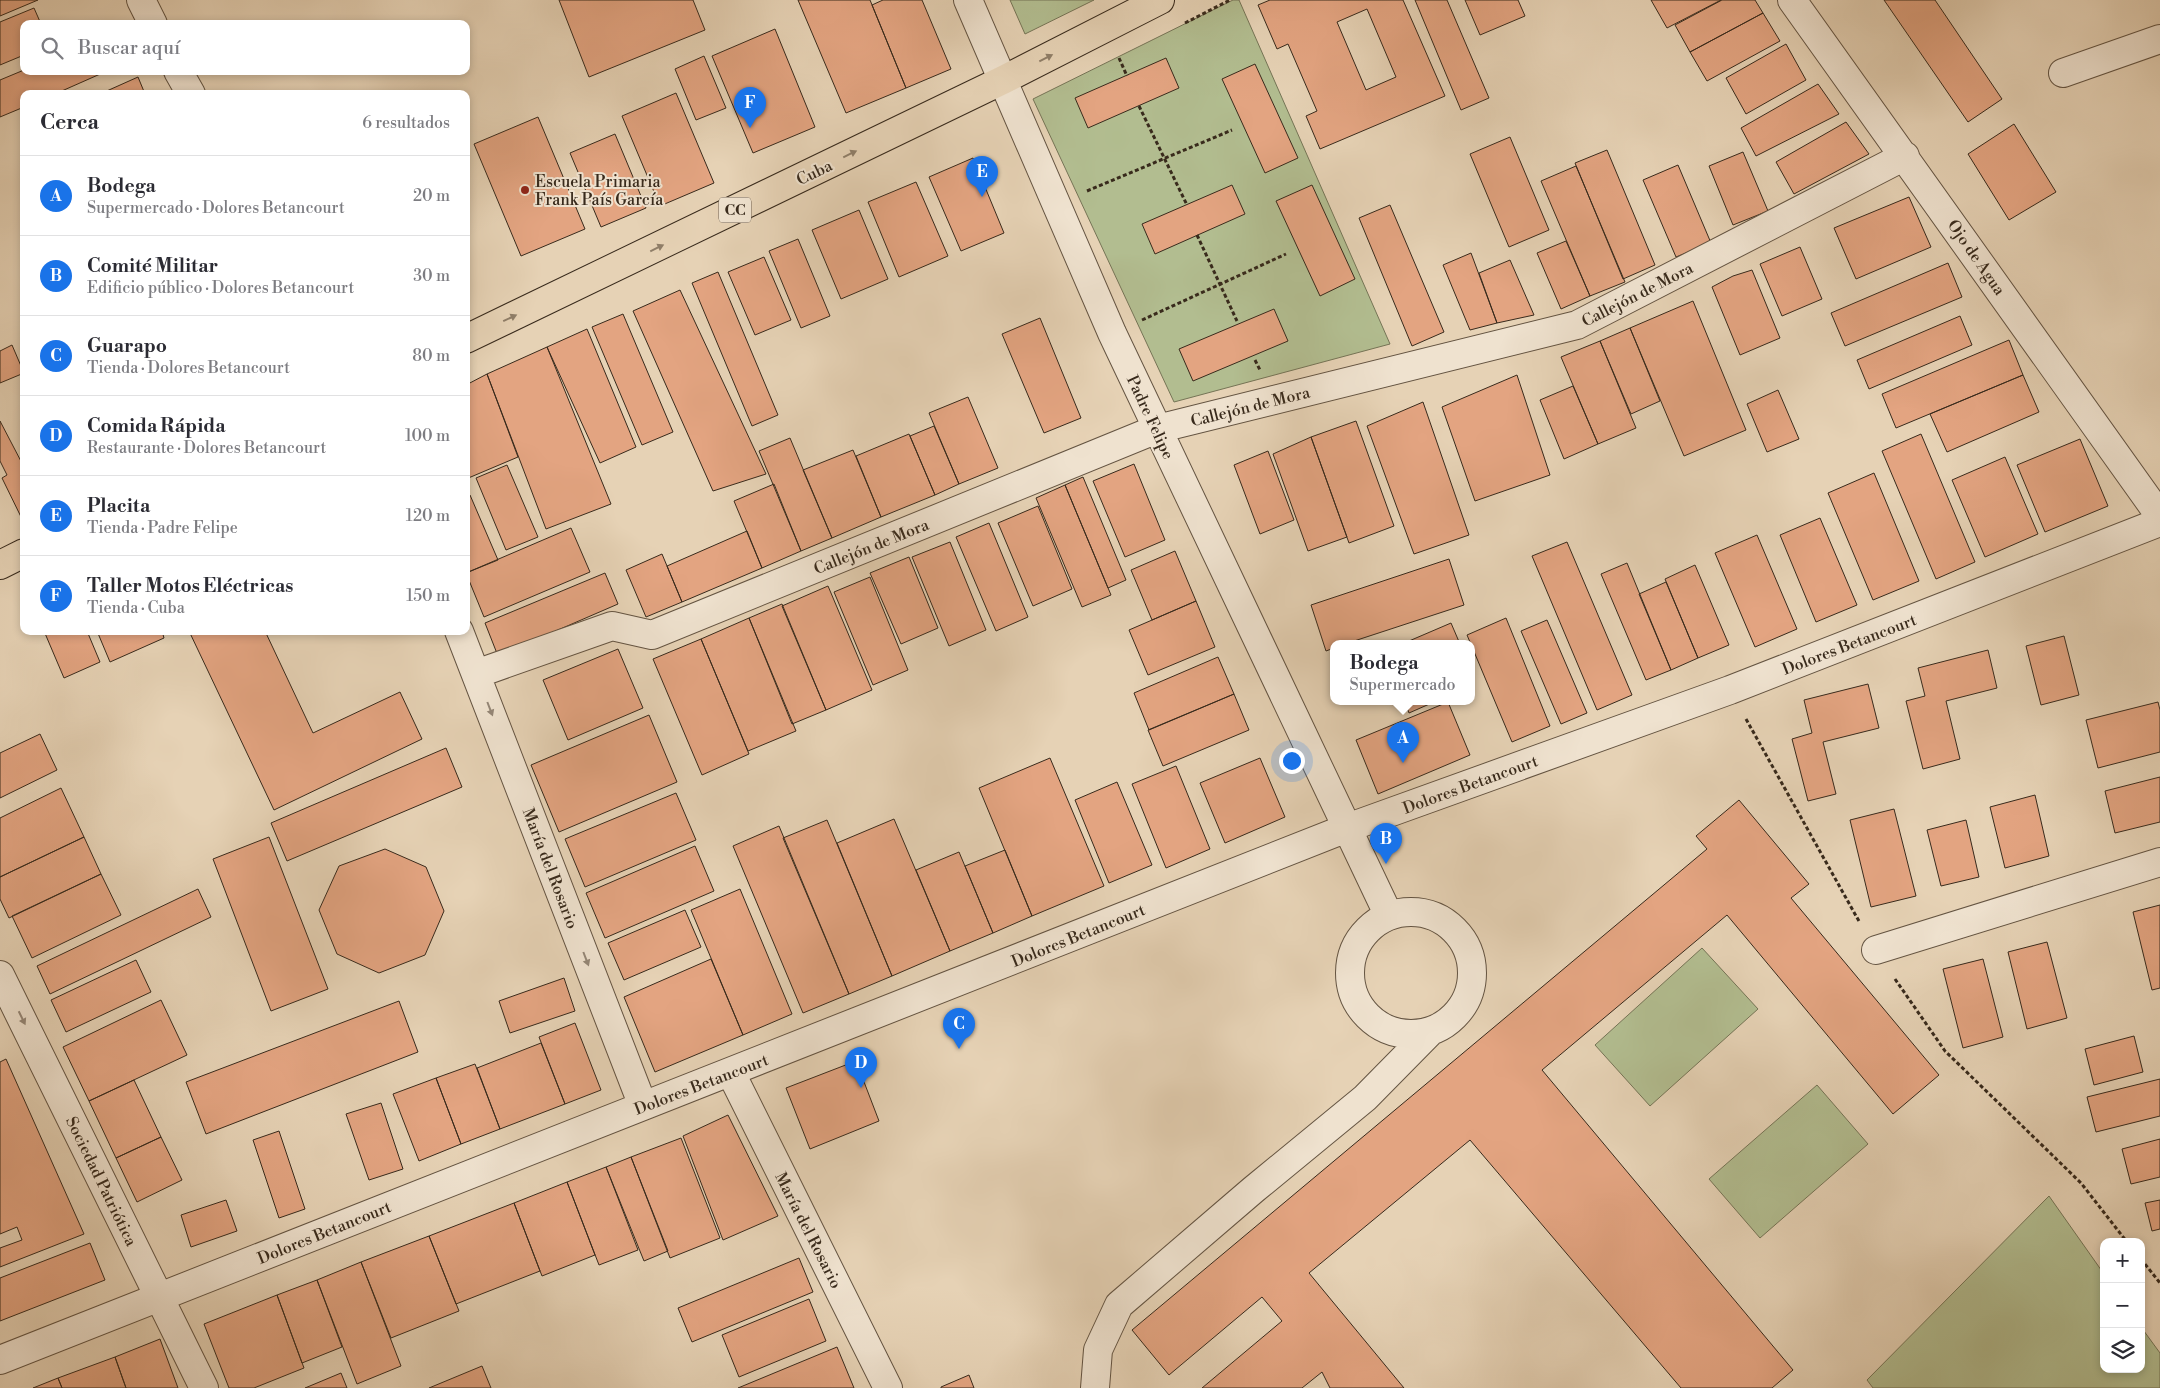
<!DOCTYPE html>
<html lang="es">
<meta charset="utf-8">
<style>
body{margin:0;font-family:"Libre Bodoni",serif;background:#f7f7f7;color:#2b2b33}
.controls{position:absolute;right:15px;bottom:15px;display:grid;overflow:hidden;border-radius:10px;box-shadow:0 2px 8px #0003}
.controls button{width:45px;height:45px;display:grid;place-items:center;padding:0;border:0;border-bottom:1px solid #e1e1e2;background:#fff;color:#2b2b33;font:25px sans-serif}
.you{position:absolute;left:1291px;top:760px;width:18px;height:18px;margin:-12px;border:4px solid #fff;border-radius:50%;background:#1a73e8;box-shadow:0 0 0 8px #1a73e833}
.badge{display:grid;place-items:center;width:32px;height:32px;border-radius:50%;background:#1a73e8;color:#fff;font-size:16px;font-weight:700}
.pin{position:absolute;translate:-50% -41px;filter:drop-shadow(0 1px 2px #0008)}
.pin::after{content:'';position:absolute;top:26px;width:18px;height:15px;background:inherit;clip-path:polygon(0 0,100% 0,50% 100%)}
.popup{position:absolute;left:1330px;top:640px;width:145px;height:65px;box-sizing:border-box;display:grid;place-content:center;border-radius:10px;background:#fff;filter:drop-shadow(0 1px 4px #0005);font-size:16px;white-space:nowrap;color:#7c7c81}
.popup b{font-size:19px;color:#2b2b33}
.popup::after{content:'';position:absolute;left:50%;top:100%;margin-left:-10px;border:10px solid transparent;border-top-color:#fff}
.list{margin:0;padding:0;list-style:none}
h2{display:flex;justify-content:space-between;align-items:center;height:65px;margin:0;padding:0 20px;font-size:21px}
h2 small{font-size:16px;font-weight:400;color:#7c7c81}
.list li{display:grid;grid-template-columns:32px 1fr auto;gap:15px;align-items:center;box-sizing:border-box;height:80px;padding:0 20px;border-top:1px solid #e1e1e2}
.list b{display:block;font-size:19px;white-space:nowrap}
.list p{margin:0;font-size:16px;white-space:nowrap;color:#7c7c81}
.list em{font-size:16px;font-style:normal;color:#7c7c81}
.icon{flex:none;width:28px;height:28px;fill:none;stroke:currentColor;stroke-width:2;stroke-linecap:round;stroke-linejoin:round}
.map{position:relative;flex:none;width:2160px;height:1388px;overflow:hidden}
.search{position:absolute;background:#fff;box-shadow:0 2px 8px #0003;left:20px;top:20px;width:450px;height:55px;display:flex;align-items:center;gap:12px;box-sizing:border-box;padding:0 18px;border-radius:10px;color:#7c7c81;font-size:19px}
.panel{position:absolute;background:#fff;box-shadow:0 2px 8px #0003;left:20px;top:90px;width:450px;height:545px;border-radius:10px}
.map>svg:first-child{display:block}
.green{fill:#b2bd90;stroke:#757456}
.building{fill:#e3a481;stroke:#382a1c;fill-rule:evenodd}
.lines{fill:none;stroke-linecap:round;stroke-linejoin:round}
.minor-casing{stroke:#645442;stroke-width:30}
.major-casing{stroke:#382a1c;stroke-width:30}
.path{stroke:#382a1c;stroke-width:3;stroke-dasharray:4 2.5;stroke-linecap:butt}
.minor{stroke:#efe2cf;stroke-width:28}
.major{stroke:#e6d2b5;stroke-width:28}
.oneway{fill:#8f7e68}
.oneway2{fill:#948676}
.poi-dot{fill:#8f2418;stroke:#efe2cf;stroke-width:2}
.labels{text-anchor:middle;stroke-width:4;stroke-linejoin:round;paint-order:stroke}
.shield{fill:#efe2cf;stroke:#6f6152;stroke-width:1}
.shield-label{font-size:15px;font-weight:bold;fill:#382a1c}
.street-label{font-size:16px;fill:#382a1c;stroke:#efe2cf}
.poi-label{font-size:16px;fill:#382a1c;stroke:#efe2cf;text-anchor:start}
</style>
<div class="map">
<svg width="2160" height="1388" viewBox="0 0 2160 1388">
<rect width="100%" height="100%" fill="#e6d2b5"/>
<filter id="stains"><feTurbulence type="fractalNoise" baseFrequency=".004" numOctaves="4"/><feColorMatrix values="0 0 0 0 .2 0 0 0 0 .09 0 0 0 0 .02 0 0 0 .5 -.17"/></filter>
<radialGradient id="worn" r=".72"><stop offset=".6" stop-color="#630" stop-opacity="0"/><stop offset="1" stop-color="#630" stop-opacity=".3"/></radialGradient>
<path class="green" d="M1010,0H1094L1025,34Z
M1233,0H1239L1390,344L1174,402L1033,99Z
M1702,948L1758,1009L1650,1106L1595,1045Z
M1817,1085L1868,1144L1760,1238L1709,1179Z
M2049,1196L2104,1274V1369H2141V1327L2160,1353V1388H1873L1867,1380Z"/>
<path class="building" d="M0,0H38L0,16Z
M559,0H693L705,30L589,77Z
M798,0H870L906,88L846,113Z
M883,0H922L951,69L906,88L872,5Z
M1270,0H1403L1445,96L1320,149L1306,116L1317,111L1288,44L1277,49L1258,5ZM1367,9L1396,77L1366,90L1337,22Z
M1415,0H1447L1489,98L1461,110Z
M1465,0H1518L1525,16L1480,35Z
M1651,0H1721L1667,28Z
M1722,0H1755L1763,13L1690,52L1675,25Z
M1884,0H1935L2002,99L1968,122Z
M34,8L41,24H24V55L0,65V22Z
M1763,13L1780,41L1707,81L1690,52Z
M775,29L815,127L753,153L712,56Z
M1786,44L1806,80L1746,114L1726,78Z
M704,56L726,108L696,120L675,69Z
M1166,58L1179,88L1088,128L1075,98Z
M1255,64L1298,158L1265,173L1222,79Z
M24,70V71H107L55,94H24V107L0,117V80Z
M138,77L145,94H100Z
M1818,84L1839,114L1756,156L1741,128Z
M676,93L714,183L660,206L622,116Z
M538,117L585,229L521,256L474,144Z
M1846,122L1869,154L1794,194L1776,162Z
M2014,124L2056,192L2009,220L1968,154Z
M615,134L646,208L601,227L570,153Z
M1510,137L1549,230L1509,247L1470,154Z
M1607,150L1655,265L1623,279L1575,163Z
M1743,152L1768,211L1733,225L1709,166Z
M973,158L1004,233L961,251L929,177Z
M1678,165L1711,243L1676,257L1643,180Z
M1576,166L1625,282L1590,296L1541,181Z
M916,182L948,256L899,277L868,202Z
M1232,185L1245,214L1155,254L1142,224Z
M1312,185L1355,279L1320,296L1276,201Z
M1909,197L1931,247L1856,279L1834,228Z
M1390,205L1444,332L1412,346L1359,218Z
M859,210L888,279L841,299L812,230Z
M798,239L830,316L801,328L769,251Z
M1566,241L1590,296L1561,309L1537,253Z
M1800,247L1822,299L1782,316L1760,264Z
M1471,253L1497,323L1470,330L1443,265Z
M764,257L791,320L755,335L728,272Z
M1510,260L1534,315L1497,323L1479,273Z
M1948,263L1962,297L1845,346L1831,313Z
M1752,270L1780,338L1740,355L1712,287L1733,276Z
M718,272L778,415L752,426L692,283Z
M680,290L766,474L713,491L633,311Z
M1693,301L1746,430L1684,456L1630,328Z
M1274,309L1288,341L1193,381L1179,349Z
M623,314L673,432L642,445L592,327Z
M1960,316L1972,345L1869,389L1857,360Z
M1040,318L1081,418L1044,433L1002,334Z
M1630,328L1660,401L1631,414L1600,341Z
M587,329L636,447L600,463L547,347Z
M2009,340L2023,375L1896,428L1882,394Z
M1600,341L1636,428L1598,444L1561,357Z
M12,345L24,373L0,383V351Z
M547,347L611,504L546,529L487,374Z
M487,374L518,457L466,479V385Z
M1517,375L1550,475L1475,501L1442,407Z
M2023,375L2039,412L1947,452L1930,414Z
M1573,386L1598,444L1564,459L1540,400Z
M1778,390L1799,439L1767,452L1747,404Z
M968,397L998,468L959,484L929,413Z
M1423,402L1469,535L1414,554L1367,426Z
M0,421L24,467V523L2,478L7,475L0,461Z
M1356,421L1394,526L1349,543L1311,437Z
M934,426L959,484L935,495L910,436Z
M909,434L935,495L881,517L856,456Z
M1921,434L1975,562L1936,579L1882,451Z
M1311,437L1347,537L1308,551L1273,454Z
M790,438L832,538L801,551L759,451Z
M2080,439L2108,506L2045,532L2017,465Z
M853,450L881,517L832,538L803,470Z
M1268,451L1294,520L1260,534L1234,465Z
M2005,457L2038,534L1985,557L1952,480Z
M1134,464L1165,540L1125,557L1093,481Z
M507,465L538,537L506,550L476,478Z
M1874,473L1919,581L1873,600L1828,493Z
M1083,477L1126,580L1108,588L1065,485Z
M774,484L801,551L762,568L734,501Z
M1065,485L1111,595L1082,607L1036,498Z
M470,495L498,560L466,573V497Z
M1038,506L1072,589L1033,606L998,523Z
M1820,518L1857,605L1816,622L1780,535Z
M989,523L1028,617L996,631L956,537Z
M571,528L590,572L484,617L466,573Z
M747,531L762,568L682,602L667,566Z
M1757,535L1797,629L1755,647L1715,553Z
M950,542L986,630L949,646L912,557Z
M1567,542L1632,695L1597,710L1532,556Z
M1175,551L1196,601L1152,620L1131,570Z
M662,554L682,602L646,617L626,570Z
M909,557L938,628L901,644L870,573Z
M1449,559L1464,605L1345,644H1334V648L1326,651L1311,605Z
M1627,563L1671,670L1646,680L1601,574Z
M1695,565L1729,645L1698,658L1665,579Z
M605,573L618,604L498,656L485,623Z
M870,577L908,670L873,685L834,592Z
M1666,582L1698,658L1671,670L1639,594Z
M828,586L872,690L826,710L782,606Z
M1196,601L1215,647L1148,675L1129,630Z
M782,604L826,710L792,724L749,618Z
M749,618L796,731L748,751L701,639Z
M1506,618L1550,726L1512,742L1467,635Z
M1547,620L1587,713L1561,724L1521,631Z
M1451,623L1460,644H1402Z
M44,631H87L100,662L64,678Z
M97,631H162L164,638L110,662Z
M189,631H265L313,733L400,692L422,739L274,810Z
M2064,636L2079,695L2041,705L2026,646Z
M701,639L749,754L702,775L653,659Z
M618,649L643,708L568,740L543,680Z
M1988,650L1997,688L1946,701L1960,759L1923,769L1906,701L1925,696L1918,668Z
M1218,657L1234,694L1149,730L1134,693Z
M1868,684L1879,728L1823,742L1836,794L1808,801L1792,739L1812,733L1804,700Z
M1234,694L1249,730L1163,766L1148,730Z
M1405,702H1434L1409,713Z
M1448,702L1470,755L1378,794L1356,740Z
M2158,702L2160,710V752L2098,768L2086,720Z
M649,715L677,782L559,832L531,765Z
M40,734L57,770L0,798V753Z
M446,748L462,787L287,861L271,823Z
M1050,758L1104,886L1032,916L979,788Z
M1260,758L1285,817L1225,843L1200,783Z
M1176,766L1210,849L1166,868L1132,784Z
M2160,777V822L2115,833L2105,791Z
M1117,782L1152,865L1109,883L1075,800Z
M61,788L84,837L0,877V818Z
M676,793L696,840L585,887L565,839Z
M2035,795L2049,856L2005,868L1990,807Z
M1739,800L1809,884L1791,898L1939,1075L1893,1114L1727,915L1542,1070L1793,1370L1772,1388H1681L1470,1140L1309,1273L1404,1388H1330L1322,1372L1302,1388H1202L1282,1321L1262,1297L1169,1375L1132,1330L1707,849L1696,836Z
M1894,809L1916,896L1871,907L1850,820Z
M894,819L950,951L892,976L837,843Z
M827,820L892,976L849,994L783,838Z
M1966,820L1979,877L1941,886L1927,830Z
M779,826L849,994L803,1013L733,846Z
M84,837L101,874L9,918L0,899V877Z
M269,837L328,989L271,1011L213,859Z
M695,846L714,891L605,938L586,893Z
M385,849L426,867L444,911L425,955L379,973L337,954L319,910L339,866Z
M1005,850L1032,916L993,933L965,866Z
M959,852L993,933L950,951L916,870Z
M101,874L121,915L32,958L12,916Z
M198,889L211,917L50,994L37,966Z
M740,889L792,1014L743,1035L691,910Z
M2160,905V988L2152,990L2133,912Z
M685,910L701,947L624,980L608,943Z
M2047,942L2067,1018L2027,1029L2008,952Z
M711,959L743,1035L655,1072L624,997Z
M1983,959L2003,1037L1963,1048L1943,969Z
M136,960L151,992L66,1032L51,1000Z
M564,978L575,1011L510,1033L499,1001Z
M161,1000L187,1055L89,1101L63,1047Z
M399,1001L418,1052L206,1134L186,1082Z
M575,1023L601,1090L565,1104L539,1037Z
M2134,1036L2143,1072L2094,1085L2085,1049Z
M541,1043L565,1104L500,1129L477,1068Z
M6,1059L84,1234L0,1267V1248L22,1240L17,1227L0,1234V1062Z
M856,1061L879,1121L810,1149L786,1088Z
M475,1064L500,1129L461,1144L436,1078Z
M436,1078L461,1144L419,1161L393,1094Z
M2160,1079V1116L2096,1132L2087,1097Z
M134,1080L161,1137L116,1158L89,1101Z
M381,1103L403,1169L369,1180L346,1114Z
M728,1115L778,1216L723,1240L683,1136Z
M279,1131L305,1209L279,1218L253,1140Z
M161,1137L182,1180L137,1202L116,1158Z
M681,1138L720,1238L670,1258L631,1157Z
M2160,1139V1177L2131,1184L2122,1149Z
M631,1157L668,1251L644,1261L606,1167Z
M606,1167L638,1250L599,1265L567,1182Z
M567,1182L595,1255L542,1276L514,1203Z
M226,1200L237,1231L191,1247L181,1215Z
M2160,1200V1229L2152,1231L2145,1203Z
M514,1203L540,1271L456,1304L429,1236Z
M429,1236L459,1311L391,1338L361,1262Z
M90,1243L105,1280L0,1321V1278Z
M799,1258L813,1292L692,1342L678,1308Z
M361,1262L401,1366L357,1384L317,1280Z
M317,1280L342,1347L302,1363L277,1295Z
M277,1295L304,1368L254,1388H229L204,1324Z
M809,1299L826,1341L739,1377L722,1335Z
M160,1339L178,1388H126L115,1357Z
M837,1347L854,1388H738Z
M115,1357L126,1388H62L58,1378Z
M482,1366L491,1388H429Z
M341,1373L347,1388H305Z
M969,1375L974,1388H941V1387Z
M58,1378L62,1388H33Z"/>
<g class="lines">
<defs>
<path id="minor" d="M141,0L153,24
M968,0L1112,333L1389,916
M1792,0L2160,516
M178,71L191,94
M2063,73L2160,39
M459,631L643,1106
M476,674L612,626L652,635L1157,429L1577,325L1905,156
M1350 973a61 61 0 1 1 122 0a61 61 0 1 1-122 0Z
M1876,950L2160,862
M0,975L204,1388
M731,1073L888,1388
M0,1360L1347,828L1730,690L2160,522
M1095,1388L1098,1350L1119,1305L1253,1190L1365,1098L1430,1032"/>
<path id="major" d="M466,339L1003,80L1160,0
M0,565L24,553"/>
</defs>
<use href="#minor" class="minor-casing"/>
<use href="#major" class="major-casing"/>
<path class="path" d="M1185,23L1230,0
M1119,58L1127,76
M1139,106L1187,205
M1087,191L1232,130
M1197,235L1237,321
M1142,320L1286,254
M1255,360L1260,370
M1746,719L1860,923
M1895,979L1945,1051L2081,1183L2127,1242
M2141,1259L2160,1283"/>
<use href="#minor" class="minor"/>
<use href="#major" class="major"/>
</g>
<defs><path id="oneway-solid" d="M-6-.8H1V-3.2L6.5 0L1 3.2V.8H-6Z" transform="scale(1.25)"/></defs>
<g class="oneway">
<use href="#oneway-solid" transform="translate(1046 58) rotate(-27)"/>
<use href="#oneway-solid" transform="translate(850 154) rotate(-26)"/>
<use href="#oneway-solid" transform="translate(657 248) rotate(-26)"/>
<use href="#oneway-solid" transform="translate(510 318) rotate(-25)"/>
</g>
<g class="oneway2">
<use href="#oneway-solid" transform="translate(490 709) rotate(69)"/>
<use href="#oneway-solid" transform="translate(586 959) rotate(69)"/>
<use href="#oneway-solid" transform="translate(22 1018) rotate(64)"/>
</g>
<circle class="poi-dot" cx="525" cy="190" r="5"/>
<g class="labels">
<rect class="shield" x="719" y="197.5" width="32" height="25" rx="4"/>
<g class="shield-label">
<text x="735" y="215">CC</text>
</g>
<g class="street-label">
<text transform="translate(814 172) rotate(-26)" y="6">Cuba</text>
<text transform="translate(1977 257) rotate(55)" y="6">Ojo de Agua</text>
<text transform="translate(1637 294) rotate(-27)" y="6">Callejón de Mora</text>
<text transform="translate(1250 406) rotate(-14)" y="6">Callejón de Mora</text>
<text transform="translate(1151 417) rotate(65)" y="6">Padre Felipe</text>
<text transform="translate(871 546) rotate(-22)" y="6">Callejón de Mora</text>
<text transform="translate(1849 644) rotate(-21)" y="6">Dolores Betancourt</text>
<text transform="translate(1470 784) rotate(-20)" y="6">Dolores Betancourt</text>
<text transform="translate(551 868) rotate(69)" y="6">María del Rosario</text>
<text transform="translate(1078 935) rotate(-22)" y="6">Dolores Betancourt</text>
<text transform="translate(701 1084) rotate(-21)" y="6">Dolores Betancourt</text>
<text transform="translate(102 1181) rotate(64)" y="6">Sociedad Patriótica</text>
<text transform="translate(809 1230) rotate(63)" y="6">María del Rosario</text>
<text transform="translate(324 1232) rotate(-22)" y="6">Dolores Betancourt</text>
</g>
<g class="poi-label">
<text x="535" y="187">Escuela Primaria<tspan x="535" dy="18">Frank País García</tspan></text>
</g>
</g>
<rect width="100%" height="100%" filter="url(#stains)"/>
<rect width="100%" height="100%" fill="url(#worn)"/>
</svg>
<div class="controls">
<button>+</button>
<button>−</button>
<button><svg class="icon" aria-label="layers" viewBox="0 0 24 24"><path d="M12 4l9 5-9 5-9-5zM3 14l9 5 9-5"/></svg></button>
</div>
<div class="you"></div>
<div class="pin badge" style="left:1403px;top:763px">A</div>
<div class="popup"><b>Bodega</b>Supermercado</div>
<div class="pin badge" style="left:1386px;top:864px">B</div>
<div class="pin badge" style="left:959px;top:1049px">C</div>
<div class="pin badge" style="left:861px;top:1088px">D</div>
<div class="pin badge" style="left:982px;top:197px">E</div>
<div class="pin badge" style="left:750px;top:128px">F</div>
<div class="search"><svg class="icon" aria-label="search" viewBox="0 0 24 24"><circle cx="10" cy="10" r="6"/><path d="M15 15l6 6"/></svg>Buscar aquí</div>
<section class="panel">
<h2>Cerca<small>6 resultados</small></h2>
<ul class="list">
<li><span class="badge">A</span><div><b>Bodega</b><p>Supermercado · Dolores Betancourt</p></div><em>20 m</em></li>
<li><span class="badge">B</span><div><b>Comité Militar</b><p>Edificio público · Dolores Betancourt</p></div><em>30 m</em></li>
<li><span class="badge">C</span><div><b>Guarapo</b><p>Tienda · Dolores Betancourt</p></div><em>80 m</em></li>
<li><span class="badge">D</span><div><b>Comida Rápida</b><p>Restaurante · Dolores Betancourt</p></div><em>100 m</em></li>
<li><span class="badge">E</span><div><b>Placita</b><p>Tienda · Padre Felipe</p></div><em>120 m</em></li>
<li><span class="badge">F</span><div><b>Taller Motos Eléctricas</b><p>Tienda · Cuba</p></div><em>150 m</em></li>
</ul>
</section>
</div>
